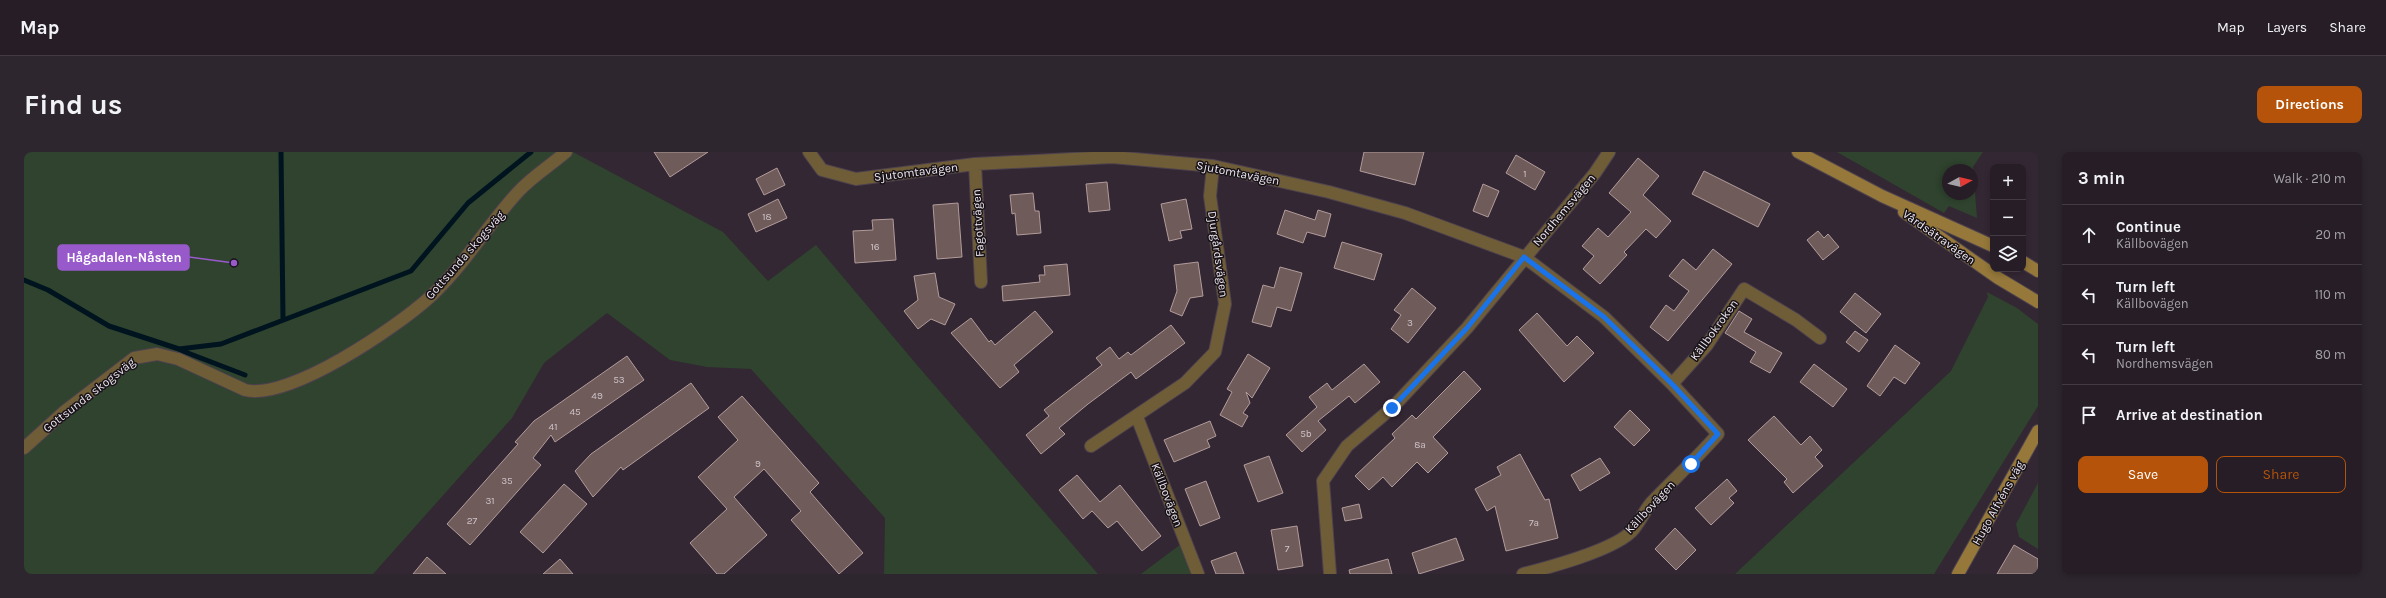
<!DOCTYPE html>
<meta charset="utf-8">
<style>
body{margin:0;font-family:Karla,sans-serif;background:#2e262e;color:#f1f3f6}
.controls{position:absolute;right:12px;top:12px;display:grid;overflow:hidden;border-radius:8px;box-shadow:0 2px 6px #0003}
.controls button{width:36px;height:36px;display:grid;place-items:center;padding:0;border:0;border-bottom:1px solid #423b43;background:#261d26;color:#f1f3f6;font:20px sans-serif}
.compass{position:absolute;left:1918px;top:12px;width:36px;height:36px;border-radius:50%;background:#261d26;box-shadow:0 2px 6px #0003;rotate:82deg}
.stop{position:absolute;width:12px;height:12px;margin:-9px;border:3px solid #1a73e8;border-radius:50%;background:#fff}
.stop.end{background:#1a73e8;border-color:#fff;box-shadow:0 1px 4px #0008}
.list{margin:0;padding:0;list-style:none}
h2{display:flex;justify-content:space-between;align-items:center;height:52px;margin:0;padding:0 16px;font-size:17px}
h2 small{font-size:13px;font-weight:400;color:#a4a2a7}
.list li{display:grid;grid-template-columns:26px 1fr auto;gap:12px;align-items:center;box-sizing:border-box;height:60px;padding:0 16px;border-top:1px solid #423b43}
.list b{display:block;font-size:15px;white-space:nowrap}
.list p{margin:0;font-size:13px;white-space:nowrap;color:#a4a2a7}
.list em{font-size:13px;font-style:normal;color:#a4a2a7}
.actions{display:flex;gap:8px;padding:12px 16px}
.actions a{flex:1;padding:9px 0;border:1px solid #b45309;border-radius:8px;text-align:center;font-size:14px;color:#b45309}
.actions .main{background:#b45309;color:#fff}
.icon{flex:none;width:22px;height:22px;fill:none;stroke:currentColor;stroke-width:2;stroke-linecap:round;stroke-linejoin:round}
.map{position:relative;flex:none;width:2014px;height:422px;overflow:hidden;border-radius:8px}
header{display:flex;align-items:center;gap:24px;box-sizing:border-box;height:56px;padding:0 20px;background:#261d26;border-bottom:1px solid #423b43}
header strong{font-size:19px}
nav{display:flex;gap:22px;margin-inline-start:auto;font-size:14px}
.intro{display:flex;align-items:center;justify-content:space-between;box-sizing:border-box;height:96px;padding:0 24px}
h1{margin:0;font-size:28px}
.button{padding:10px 18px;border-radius:8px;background:#b45309;color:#fff;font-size:14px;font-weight:700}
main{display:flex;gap:24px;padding:0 24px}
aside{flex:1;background:#261d26;border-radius:8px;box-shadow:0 2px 6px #0003}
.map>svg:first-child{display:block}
.green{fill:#2f432e;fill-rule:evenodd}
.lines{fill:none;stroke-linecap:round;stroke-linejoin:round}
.stream{stroke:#001420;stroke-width:5}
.building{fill:#6f5b5a;stroke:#b29c9b}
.street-casing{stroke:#4d424d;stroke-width:14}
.secondary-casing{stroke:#4d424d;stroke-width:14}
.street{stroke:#6f5d38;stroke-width:12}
.secondary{stroke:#95783a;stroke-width:12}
.route{stroke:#1a73e8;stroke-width:5}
.labels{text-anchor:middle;stroke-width:3;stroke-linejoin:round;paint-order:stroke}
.number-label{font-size:10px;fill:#cec3c9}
.street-label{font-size:12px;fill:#eee6ee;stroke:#171218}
.leader{fill:none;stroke:#985acb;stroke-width:1.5}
.callout-dot{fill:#985acb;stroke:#171218;stroke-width:1.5}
.callout{fill:#985acb;stroke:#985acb;stroke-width:1.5}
.callout-label{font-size:13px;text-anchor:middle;font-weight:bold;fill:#fff}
</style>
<header>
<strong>Map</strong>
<nav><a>Map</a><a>Layers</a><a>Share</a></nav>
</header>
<div class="intro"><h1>Find us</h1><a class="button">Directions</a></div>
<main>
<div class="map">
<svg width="2014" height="422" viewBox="0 0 2014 422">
<rect width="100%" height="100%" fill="#332733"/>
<path class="green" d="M0,0H549L699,80L744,129L792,93L893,213L1074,422H860L861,366L727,217L683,215L646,208L583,161L520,211L488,266L349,422H0Z
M1813,0H1959L1949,15L1953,66L1925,54L1920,61ZM1924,18H1948V42H1924Z
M1963,140L1993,156L2014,172V254L1910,422H1711L1927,219L1964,145Z
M2014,331V397L1995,385L1992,372Z
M1161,389L1174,422H1117Z"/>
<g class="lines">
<path class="stream" d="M257,0L259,168
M0,128L24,138L85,174L155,197L197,192L387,119L444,51L507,0
M156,198L221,223"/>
</g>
<path class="building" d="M630,0H684L646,25Z
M1340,0H1400L1391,33L1336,19Z
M1492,3L1521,20L1511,38L1482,21Z
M1614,6L1635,24L1619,43L1647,69L1632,86L1622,77L1600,100L1603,103L1576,132L1559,117L1570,104L1558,94L1574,76L1584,85L1607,60L1585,41Z
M753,16L761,33L740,43L732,27Z
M1680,19L1746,52L1734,75L1668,42Z
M1083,30L1086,58L1065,60L1062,32Z
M1459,32L1475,39L1464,65L1449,59Z
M1009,41L1011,59H1015L1017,81L993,83L991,61L988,62L986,43Z
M754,47L763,66L732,80L724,62Z
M1162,47L1168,77L1156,79L1158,86L1145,89L1137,52Z
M934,51L938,105L913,107L909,53Z
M1261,58L1291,68L1294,58L1307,62L1301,85L1283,80L1279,91L1253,82Z
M869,67L872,108L831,111L829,79L849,78L848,68Z
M1794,79L1800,86L1804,82L1815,95L1799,108L1783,88Z
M1318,90L1358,102L1350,128L1310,116Z
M1689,97L1708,112L1644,189L1626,175L1642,153L1650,159L1665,139L1645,124L1659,107L1672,118Z
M1174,110L1179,144L1166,146L1158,164L1146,159L1153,139L1150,113Z
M1043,112L1046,143L979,149L978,134L1016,130L1015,123H1021L1020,114Z
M1256,115L1278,121L1267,159L1253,155L1247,175L1228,170L1239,133L1250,136Z
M911,121L915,145L931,152L921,173L907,167L894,177L880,159L894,148L890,124Z
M1388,136L1412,156L1384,191L1367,177L1377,163L1370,158Z
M1831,141L1857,162L1842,181L1816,160Z
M1011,159L1029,180L990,213L995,220L976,236L927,181L947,166L965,190L967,188L971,193Z
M1715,159L1728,167L1720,180L1758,201L1746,221L1726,210L1732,200L1701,181Z
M1513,161L1543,194L1553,184L1570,201L1540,230L1495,178Z
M1147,173L1161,191L1112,227L1107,220L1064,252L1035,276L1041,282L1017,302L1002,283L1025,264L1020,258L1078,213L1072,206L1086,195L1095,207L1104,200L1107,203Z
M1831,179L1844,188L1835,200L1822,190Z
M1871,193L1896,211L1881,232L1870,225L1856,244L1843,234Z
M1224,202L1246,216L1228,246L1222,240L1226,251L1219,261L1224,264L1218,275L1196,263L1208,240L1203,237Z
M603,204L620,228L531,290L527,283L509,306L517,313L446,393L423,372L494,292L491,290L510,269Z
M1340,212L1356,230L1331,251L1325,244L1294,269L1302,278L1278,300L1262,283L1293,255L1285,245L1303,231L1308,238Z
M1790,212L1823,237L1809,255L1776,230Z
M1440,219L1457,237L1409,285L1424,301L1404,321L1393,310L1368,335L1359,325L1345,338L1331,324L1371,286L1368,282L1388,263L1392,267Z
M667,231L685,256L599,318L597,315L569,345L551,319L567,302Z
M718,244L795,331L786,340L839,401L815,422L767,368L777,359L740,317L710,345L743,383L700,422H693L666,391L703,357L674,325L714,288L694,265Z
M1606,258L1626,278L1610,294L1590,275Z
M1750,264L1777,293L1786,284L1798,298L1791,305L1799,314L1769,341L1760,330L1763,327L1724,288Z
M1186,269L1192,284L1183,288L1186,295L1150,310L1140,288Z
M1496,302L1521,348L1525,347L1534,386L1482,399L1471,354L1463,359L1451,337L1477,323L1473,315Z
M1245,304L1259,341L1234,350L1220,313Z
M1576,306L1586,321L1556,339L1547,323Z
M1053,323L1076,350L1096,333L1137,384L1118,399L1093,369L1084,376L1068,359L1059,367L1035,338Z
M1703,327L1713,339L1705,346L1710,351L1687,373L1671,356Z
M1182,329L1196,366L1176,374L1161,337Z
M540,332L563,352L519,401L496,380Z
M1335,352L1338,366L1321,369L1318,356Z
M1273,374L1279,414L1254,418L1247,378Z
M1651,376L1672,398L1652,418L1631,397Z
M1432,386L1440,408L1395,422L1388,401Z
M1990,393L2014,407V422H1973Z
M1212,400L1220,422H1192L1187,409Z
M403,405L422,422H389Z
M536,407L549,422H519Z
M1364,407L1368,422H1326L1325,418Z"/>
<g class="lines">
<defs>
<path id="street" d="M785,0L798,18L832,27L951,12L1088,5L1189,14L1305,40L1381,61L1500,105L1580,165L1648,232L1694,282C1673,306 1650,327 1628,350C1620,359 1615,372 1607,380C1587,399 1526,415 1499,422
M951,12L957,130
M1648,232L1683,193L1720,137L1772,168L1796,186
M1113,265L1174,422
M1067,294L1161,231L1191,200L1201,152L1186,44L1189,14
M0,296L41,259L110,206L133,202L154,207L221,238C265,249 373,175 406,145C440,114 464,72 495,39C509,24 527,13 542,0
M1306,422L1299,329L1323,294L1368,256L1443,176L1571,21L1585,0"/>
<path id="secondary" d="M1774,0L1858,44L1969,94
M1880,60L1974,126L2014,150
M1999,110L2014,119
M1934,422L2014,279"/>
</defs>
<use href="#street" class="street-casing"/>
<use href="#secondary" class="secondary-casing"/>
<use href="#street" class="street"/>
<use href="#secondary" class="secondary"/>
</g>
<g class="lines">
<path class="route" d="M1368,256L1443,176L1500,105L1580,165L1648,232L1694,282L1667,312"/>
</g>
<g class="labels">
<g class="number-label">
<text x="1501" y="25">1</text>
<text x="743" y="68">18</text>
<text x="851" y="98">16</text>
<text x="1386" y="174">3</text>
<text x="595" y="231">53</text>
<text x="573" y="247">49</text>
<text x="551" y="263">45</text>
<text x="529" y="278">41</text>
<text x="1282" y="285">5b</text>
<text x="1396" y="296">8a</text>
<text x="734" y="315">9</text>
<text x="483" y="332">35</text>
<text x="466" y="352">31</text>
<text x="448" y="372">27</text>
<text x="1510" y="374">7a</text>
<text x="1263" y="400">7</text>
</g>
<g class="street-label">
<text transform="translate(892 20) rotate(-7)" y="4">Sjutomtavägen</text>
<text transform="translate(1214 21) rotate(11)" y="4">Sjutomtavägen</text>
<text transform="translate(1540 58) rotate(-50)" y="4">Nordhemsvägen</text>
<text transform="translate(954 71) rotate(-93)" y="4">Fagottvägen</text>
<text transform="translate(1915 85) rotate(35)" y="4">Vårdsätravägen</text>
<text transform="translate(1194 102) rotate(82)" y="4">Djurgårdsvägen</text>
<text transform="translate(441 103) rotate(-49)" y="4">Gottsunda skogsväg</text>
<text transform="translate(1690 178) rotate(-54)" y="4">Källbokroken</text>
<text transform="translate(65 243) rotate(-38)" y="4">Gottsunda skogsväg</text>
<text transform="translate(1143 343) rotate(69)" y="4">Källbovägen</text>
<text transform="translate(1974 351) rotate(-61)" y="4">Hugo Alfvéns väg</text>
<text transform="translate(1626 355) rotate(-47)" y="4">Källbovägen</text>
</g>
</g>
<path class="leader" d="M210 111L165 105"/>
<circle class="callout-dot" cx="210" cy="111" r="4"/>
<rect class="callout" x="34" y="93" width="131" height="25" rx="4"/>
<g class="callout-label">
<text x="100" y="110">Hågadalen-Nåsten</text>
</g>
</svg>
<div class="controls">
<button>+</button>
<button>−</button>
<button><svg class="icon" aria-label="layers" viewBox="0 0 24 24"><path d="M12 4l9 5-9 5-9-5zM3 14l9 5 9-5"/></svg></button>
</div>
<svg class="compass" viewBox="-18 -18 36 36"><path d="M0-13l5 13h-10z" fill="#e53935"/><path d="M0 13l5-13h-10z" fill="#a4a2a7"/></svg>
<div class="stop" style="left:1667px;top:312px"></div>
<div class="stop end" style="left:1368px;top:256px"></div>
</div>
<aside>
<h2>3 min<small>Walk · 210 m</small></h2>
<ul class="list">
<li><svg class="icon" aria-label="ahead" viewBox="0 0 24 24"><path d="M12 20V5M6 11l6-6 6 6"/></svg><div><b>Continue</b><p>Källbovägen</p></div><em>20 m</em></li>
<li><svg class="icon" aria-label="left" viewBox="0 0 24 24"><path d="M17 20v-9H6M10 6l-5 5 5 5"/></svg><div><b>Turn left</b><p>Källbovägen</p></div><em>110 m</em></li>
<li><svg class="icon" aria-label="left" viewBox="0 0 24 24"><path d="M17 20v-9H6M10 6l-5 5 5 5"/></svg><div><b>Turn left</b><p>Nordhemsvägen</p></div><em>80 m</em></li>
<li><svg class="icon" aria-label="arrive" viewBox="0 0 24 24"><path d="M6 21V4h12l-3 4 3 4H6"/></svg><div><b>Arrive at destination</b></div></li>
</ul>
<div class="actions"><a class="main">Save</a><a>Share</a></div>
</aside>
</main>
